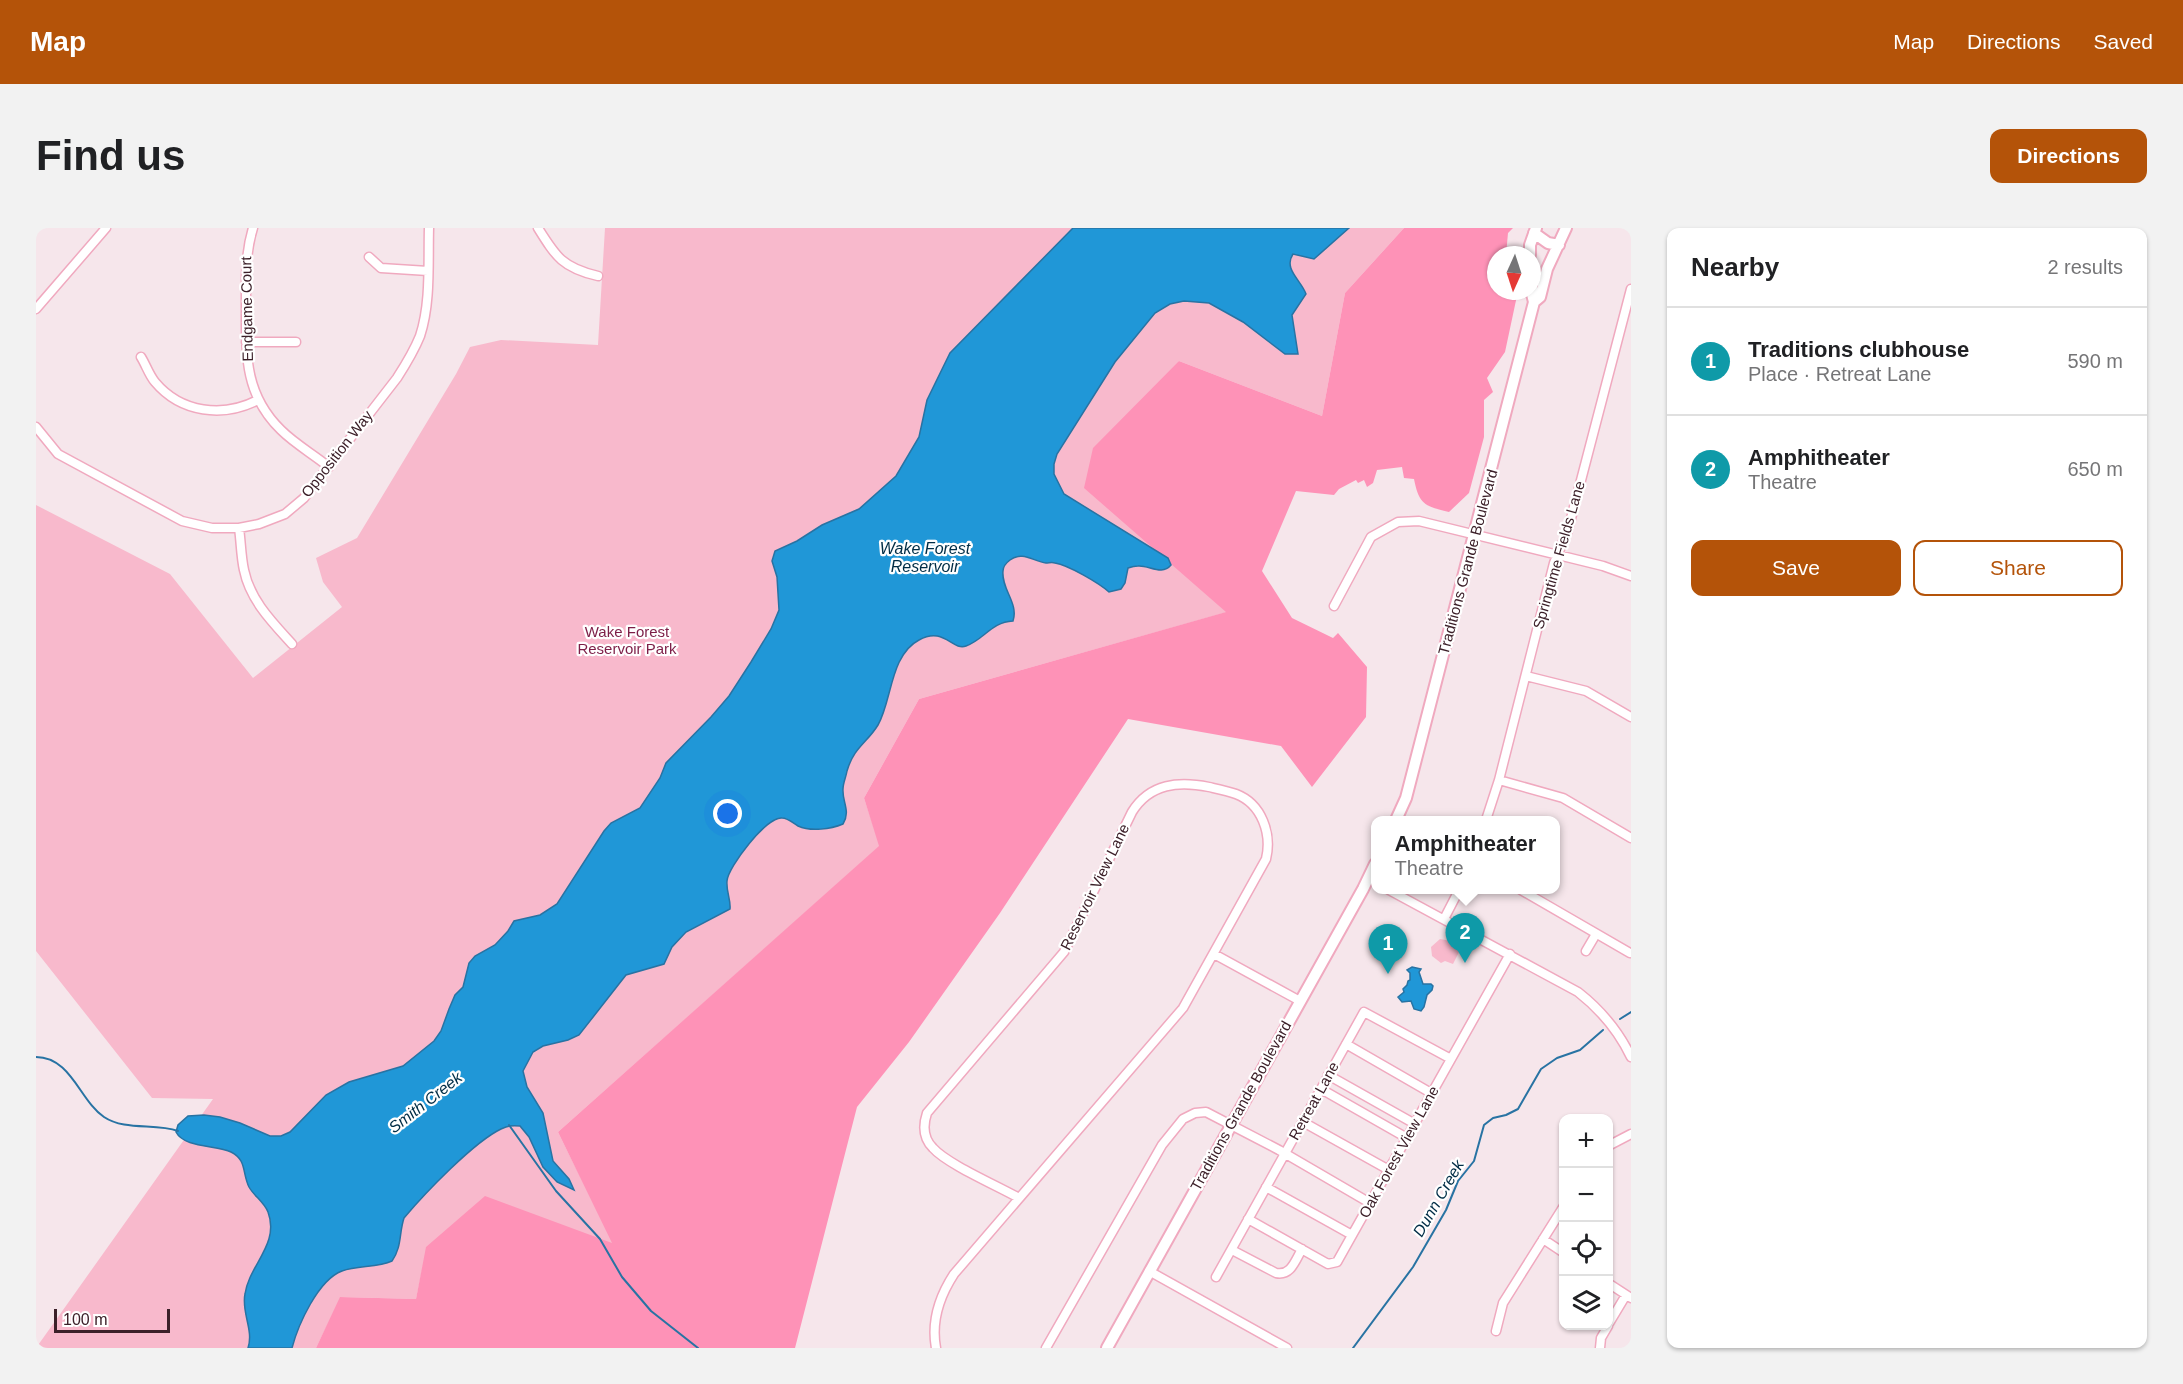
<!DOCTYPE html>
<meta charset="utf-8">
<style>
body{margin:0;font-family:Arial,sans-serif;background:#f2f2f2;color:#202124}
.controls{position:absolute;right:18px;bottom:18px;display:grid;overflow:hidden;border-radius:12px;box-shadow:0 2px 4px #0004}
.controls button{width:54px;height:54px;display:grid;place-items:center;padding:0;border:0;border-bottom:2px solid #e0e0e0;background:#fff;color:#202124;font:30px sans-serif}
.compass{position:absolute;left:1451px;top:18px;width:54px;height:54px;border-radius:50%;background:#fff;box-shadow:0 2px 4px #0004;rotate:183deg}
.scale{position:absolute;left:18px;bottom:15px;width:116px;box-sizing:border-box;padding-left:6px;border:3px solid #3c2029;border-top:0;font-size:16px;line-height:21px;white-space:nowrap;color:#3c2029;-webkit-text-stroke:4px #fff;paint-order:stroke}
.you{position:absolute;left:692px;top:586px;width:21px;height:21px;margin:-15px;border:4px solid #fff;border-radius:50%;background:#1a73e8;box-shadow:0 0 0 9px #1a73e833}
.badge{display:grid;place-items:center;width:39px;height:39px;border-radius:50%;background:#b45309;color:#fff;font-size:20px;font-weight:700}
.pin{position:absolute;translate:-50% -50px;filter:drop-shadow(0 2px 3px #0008)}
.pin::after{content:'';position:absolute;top:32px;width:21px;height:18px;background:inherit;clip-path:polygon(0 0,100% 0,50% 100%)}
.popup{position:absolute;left:1335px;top:588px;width:189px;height:78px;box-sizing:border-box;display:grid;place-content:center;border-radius:12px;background:#fff;filter:drop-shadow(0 2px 4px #0005);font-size:20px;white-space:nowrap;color:#757577}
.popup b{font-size:22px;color:#202124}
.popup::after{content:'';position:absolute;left:50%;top:100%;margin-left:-12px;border:12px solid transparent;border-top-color:#fff}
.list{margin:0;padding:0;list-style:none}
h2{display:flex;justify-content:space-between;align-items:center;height:78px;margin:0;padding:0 24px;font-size:26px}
h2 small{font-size:20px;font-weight:400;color:#757577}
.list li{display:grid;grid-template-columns:39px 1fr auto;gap:18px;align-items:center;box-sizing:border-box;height:108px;padding:0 24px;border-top:2px solid #e0e0e0}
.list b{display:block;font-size:22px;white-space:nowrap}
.list p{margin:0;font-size:20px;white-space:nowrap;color:#757577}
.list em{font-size:20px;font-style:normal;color:#757577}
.actions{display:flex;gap:12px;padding:18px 24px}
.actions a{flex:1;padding:14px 0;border:2px solid #b45309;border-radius:12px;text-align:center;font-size:21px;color:#b45309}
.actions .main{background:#b45309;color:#fff}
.icon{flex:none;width:33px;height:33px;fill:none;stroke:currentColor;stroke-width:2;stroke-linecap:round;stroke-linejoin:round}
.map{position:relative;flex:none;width:1595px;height:1120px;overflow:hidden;border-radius:12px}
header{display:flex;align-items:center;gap:36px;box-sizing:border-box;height:84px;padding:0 30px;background:#b45309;color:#fff}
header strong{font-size:28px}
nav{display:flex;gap:33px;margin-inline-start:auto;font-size:21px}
.intro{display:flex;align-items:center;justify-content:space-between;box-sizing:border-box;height:144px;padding:0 36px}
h1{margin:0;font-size:42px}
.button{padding:15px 27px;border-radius:12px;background:#b45309;color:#fff;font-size:21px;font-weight:700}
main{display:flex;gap:36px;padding:0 36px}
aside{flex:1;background:#fff;border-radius:12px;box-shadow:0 2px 4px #0004}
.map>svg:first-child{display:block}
.green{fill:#f8b9cc}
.forest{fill:#fe92b7}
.water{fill:#2097d7;stroke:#2873a3;stroke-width:1.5}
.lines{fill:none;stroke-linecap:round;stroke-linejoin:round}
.stream{stroke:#2873a3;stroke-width:2}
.minor-casing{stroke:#f0a9bf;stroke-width:11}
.major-casing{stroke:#f0a9bf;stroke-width:14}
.minor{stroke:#fff;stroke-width:8}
.major{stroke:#fff;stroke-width:10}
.labels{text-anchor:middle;stroke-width:4.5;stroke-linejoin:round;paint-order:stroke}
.street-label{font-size:15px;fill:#3c2029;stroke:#fff}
.park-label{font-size:15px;fill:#7d1e47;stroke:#fff}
.water-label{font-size:16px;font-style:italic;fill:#002d46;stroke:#fff}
</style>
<header>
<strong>Map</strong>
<nav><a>Map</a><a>Directions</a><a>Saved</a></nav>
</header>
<div class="intro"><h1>Find us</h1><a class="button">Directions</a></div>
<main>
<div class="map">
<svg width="1595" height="1120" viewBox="0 0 1595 1120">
<rect width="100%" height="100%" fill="#f6e6eb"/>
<path class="green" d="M569,0H1368L1309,65L1286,188L1143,133L1075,282L1191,384L883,471L828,570L844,618L522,904L577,1015L391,1019L380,1071L305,1069L280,1120H0L177,871L116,870L0,723V277L134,346L217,450L306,379L287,354L280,330L321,310L420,146L434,119L465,112L562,117Z
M1404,711L1415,713L1425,720L1417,736L1409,733L1405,735L1396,728L1395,719Z"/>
<path class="forest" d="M1368,0H1477L1472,5L1470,27H1460V63H1482L1469,124L1451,150L1457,164L1448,172V209L1433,265L1413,284C1388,278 1383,276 1378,251L1368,250L1366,239L1341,242L1337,255L1331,259L1328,252L1322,255L1320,252L1303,261L1298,267L1260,263L1226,343L1256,390L1297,410L1302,405L1331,439L1330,489L1276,559L1245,518L1092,491L964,685L873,814L821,879L759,1120H280L304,1069L380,1071L390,1019L449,968L576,1015L522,904L843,618L828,570L883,471L1190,384L1048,260L1057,220L1143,133L1286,188L1309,65Z"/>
<path class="water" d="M1037,0H1313L1278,31L1257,26C1247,41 1265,52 1270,66L1256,87L1262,126H1249L1207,94L1173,75L1148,73L1134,76L1119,85L1079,134L1021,226L1018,236V246L1028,266L1132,330L1135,337C1126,348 1113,337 1102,338C1098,338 1095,339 1092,340L1089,355L1085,361L1073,364C1063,355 1032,337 1019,335C1016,334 1013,335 1010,335C997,333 986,323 974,332C970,335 967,338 967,343C965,361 983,375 977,393C955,394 949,411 930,418C916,423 908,398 883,412C854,427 856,473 842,497C831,515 818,519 811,543C810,549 807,555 807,561C806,574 815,583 807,596C795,601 775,604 762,598C757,595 752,590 746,590C731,588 692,639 691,653C690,663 695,672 694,681L650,704L636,719L628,736L590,747L543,807L532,812L507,818L497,824L487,843L491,859L507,885L517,933L533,951L538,962L521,954L507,939L493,909L484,898C476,897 472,898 465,901C438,914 389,965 368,990C363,1005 366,1019 356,1033C341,1040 322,1037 306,1043C282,1052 262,1097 256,1120H212C218,1102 205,1084 209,1066C213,1037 244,1016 232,984C228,974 218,968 213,959C206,945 211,932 195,924C181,917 148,920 140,904L142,897L152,888L168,887L184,889L204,895L234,908H245L254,904L290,867L313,854L367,838L398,813L405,803L413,781L419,767L427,759L433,735L439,728L459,717L472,703L478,693L504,687L521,676L568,603L575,595L604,580L624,550L630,535L675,489L693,468L715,434L735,401L743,382L741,349L736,333L739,323L761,313L786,297L823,281L860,248L883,209L891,172L914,125Z
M1376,739L1385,741L1383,744L1387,756H1395L1397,758L1396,762L1391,767L1388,779L1385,783L1378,781L1375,773L1366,774L1362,769L1368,764L1367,761L1371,757L1372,753L1374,752V745L1371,742Z"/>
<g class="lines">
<path class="stream" d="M1584,791L1595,784
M0,829C35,829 44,873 68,889C89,903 119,895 142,903
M473,897L520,963L564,1011L586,1049L615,1083L662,1120
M1317,1120L1377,1039L1410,982L1422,953L1438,933L1448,897L1457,890L1470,887L1482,881L1505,841L1521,830L1544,822L1567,802"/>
<defs>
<path id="minor" d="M217,0C209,26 210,51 210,78C210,126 208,166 245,202C259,216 277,226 293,239
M502,0C520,29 527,40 562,48
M333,29L345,40L392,43
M0,81L70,0
M210,114H260
M105,129C110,137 113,147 119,154C145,185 187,190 222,172
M0,199L22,226L146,293L176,300H203L223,296L249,286L268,270L361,150C370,136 378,123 384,108C395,75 392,35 393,0
M203,300C205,314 205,329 208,342C214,372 236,394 256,416
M1298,378L1335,309L1362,294L1383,293L1567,338L1595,348
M1490,448L1550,463L1595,489
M1463,552L1527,570L1595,610
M1450,592L1463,552L1518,335L1532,302L1595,61
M1353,662L1542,764C1565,782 1582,802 1595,829
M1485,662L1594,725
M1408,691L1423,662
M1550,723L1560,706
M1178,726L1264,773
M1310,816L1395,865
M1292,847L1379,896
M1285,861L1371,910
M1267,894L1353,942
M1572,918L1595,906
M1230,959L1316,1007
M1212,991L1292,1036L1301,1034L1474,726
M1507,1011L1528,1025
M1196,1022L1240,1045C1255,1048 1259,1033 1266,1021
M1113,1043L1251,1120
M1180,1049L1328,784L1415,831
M1572,1055L1595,1070
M1572,1097L1590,1067
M1460,1103L1467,1075L1528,978
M900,1120C895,1093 903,1069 918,1046L1147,780L1230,631C1236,606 1226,576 1200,566C1192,563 1182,561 1173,559C1143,553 1114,555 1096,584L1028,724L891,885C887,897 887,910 897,920C911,936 962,958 983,970
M1010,1120L1126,917L1147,891L1159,885L1170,884L1243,922L1334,975
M1564,1120L1565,1110L1572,1098"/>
<path id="major" d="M1498,5L1512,15L1523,17
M1494,27V17L1500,0
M1496,38V66L1498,74
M1360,592L1370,570L1498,74L1504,69L1511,41L1530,0
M1071,1120L1327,661L1339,636"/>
</defs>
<use href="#minor" class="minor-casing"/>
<use href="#major" class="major-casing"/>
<use href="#minor" class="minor"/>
<use href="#major" class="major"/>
</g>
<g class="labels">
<g class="street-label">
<text transform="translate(211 81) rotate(-91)" y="5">Endgame Court</text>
<text transform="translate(301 226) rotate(-52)" y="5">Opposition Way</text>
<text transform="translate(1523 327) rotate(-74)" y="5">Springtime Fields Lane</text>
<text transform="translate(1432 334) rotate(-75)" y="5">Traditions Grande Boulevard</text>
<text transform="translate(1059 659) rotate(-64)" y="5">Reservoir View Lane</text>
<text transform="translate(1278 873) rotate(-61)" y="5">Retreat Lane</text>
<text transform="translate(1205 878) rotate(-61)" y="5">Traditions Grande Boulevard</text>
<text transform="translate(1363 924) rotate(-61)" y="5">Oak Forest View Lane</text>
</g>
<g class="park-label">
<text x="591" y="409">Wake Forest<tspan x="591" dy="17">Reservoir Park</tspan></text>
</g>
<g class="water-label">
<text x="889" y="326">Wake Forest<tspan x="889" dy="18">Reservoir</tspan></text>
<text transform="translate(389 874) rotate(-38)" y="6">Smith Creek</text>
<text transform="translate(1402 970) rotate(-60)" y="6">Dunn Creek</text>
</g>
</g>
</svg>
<div class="controls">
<button>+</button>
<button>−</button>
<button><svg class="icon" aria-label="locate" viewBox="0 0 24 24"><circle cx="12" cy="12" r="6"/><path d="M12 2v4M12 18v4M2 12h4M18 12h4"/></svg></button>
<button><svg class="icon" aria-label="layers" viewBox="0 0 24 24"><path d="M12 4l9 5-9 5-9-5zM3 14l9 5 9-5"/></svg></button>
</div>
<svg class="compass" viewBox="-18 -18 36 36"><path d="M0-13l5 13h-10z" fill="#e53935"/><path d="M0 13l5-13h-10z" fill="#757577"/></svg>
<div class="scale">100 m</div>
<div class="you"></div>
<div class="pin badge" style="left:1352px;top:746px;background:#0f9aa8">1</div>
<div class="pin badge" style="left:1429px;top:735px;background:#0f9aa8">2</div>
<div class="popup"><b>Amphitheater</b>Theatre</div>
</div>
<aside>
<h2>Nearby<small>2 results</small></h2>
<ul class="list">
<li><span class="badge" style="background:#0f9aa8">1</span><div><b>Traditions clubhouse</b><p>Place · Retreat Lane</p></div><em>590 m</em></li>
<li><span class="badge" style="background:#0f9aa8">2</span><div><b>Amphitheater</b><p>Theatre</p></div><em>650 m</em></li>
</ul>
<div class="actions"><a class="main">Save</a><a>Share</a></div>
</aside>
</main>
